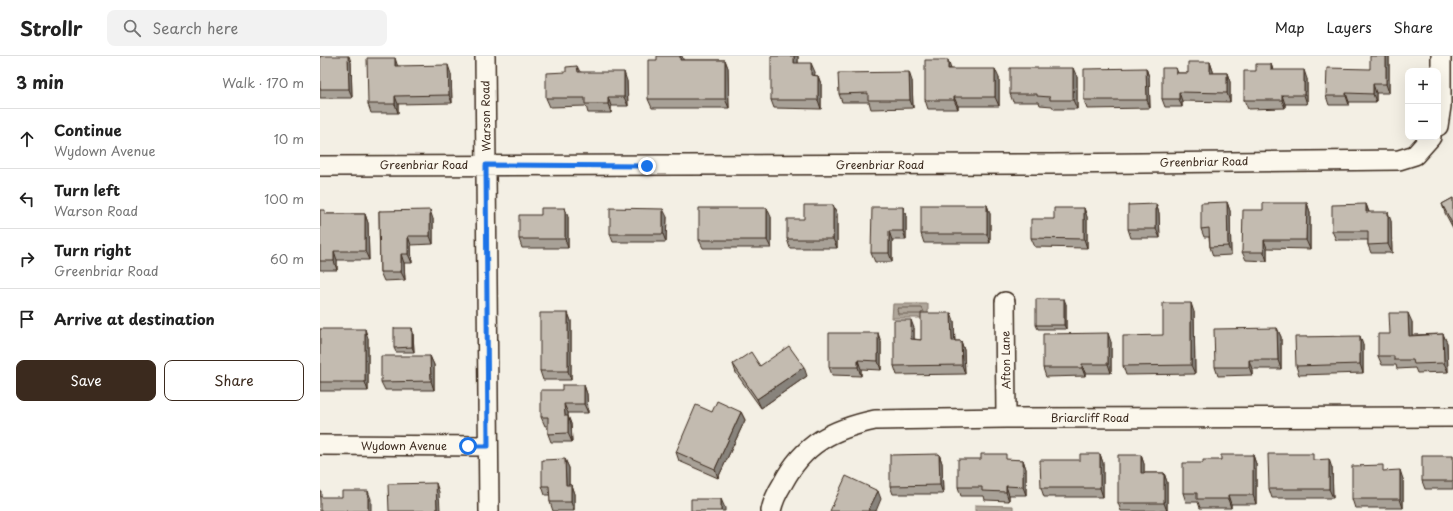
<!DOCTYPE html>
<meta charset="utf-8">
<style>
body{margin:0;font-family:"Playpen Sans",sans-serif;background:#f2f2f2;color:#222}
.controls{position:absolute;right:12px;top:12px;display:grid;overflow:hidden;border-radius:8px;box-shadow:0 4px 16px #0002}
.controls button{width:36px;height:36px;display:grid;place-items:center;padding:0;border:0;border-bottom:1px solid #e0e0e0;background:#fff;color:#222;font:20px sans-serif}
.stop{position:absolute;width:12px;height:12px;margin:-9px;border:3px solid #1a73e8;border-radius:50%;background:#fff}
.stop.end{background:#1a73e8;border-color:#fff;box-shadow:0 1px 4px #0008}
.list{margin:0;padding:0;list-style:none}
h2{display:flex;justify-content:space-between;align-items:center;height:52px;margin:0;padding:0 16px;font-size:17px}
h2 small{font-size:13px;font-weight:400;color:#767676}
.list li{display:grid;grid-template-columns:26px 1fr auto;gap:12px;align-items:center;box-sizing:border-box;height:60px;padding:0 16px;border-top:1px solid #e0e0e0}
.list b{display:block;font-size:15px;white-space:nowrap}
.list p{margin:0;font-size:13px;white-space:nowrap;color:#767676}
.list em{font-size:13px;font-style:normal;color:#767676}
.actions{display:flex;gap:8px;padding:12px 16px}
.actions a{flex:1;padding:9px 0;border:1px solid #3b2a1e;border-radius:8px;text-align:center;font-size:14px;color:#3b2a1e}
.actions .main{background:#3b2a1e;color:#fff}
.icon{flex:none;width:22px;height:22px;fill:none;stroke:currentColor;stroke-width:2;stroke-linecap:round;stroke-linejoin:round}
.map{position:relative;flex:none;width:1133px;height:455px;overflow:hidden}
header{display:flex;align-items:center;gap:24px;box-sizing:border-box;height:56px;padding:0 20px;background:#fff;border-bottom:1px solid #e0e0e0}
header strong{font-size:19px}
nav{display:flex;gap:22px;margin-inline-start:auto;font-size:14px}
.search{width:280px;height:36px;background:#f2f2f2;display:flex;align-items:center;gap:10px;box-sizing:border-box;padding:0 14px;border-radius:8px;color:#767676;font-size:15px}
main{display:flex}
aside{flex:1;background:#fff}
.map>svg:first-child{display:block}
.water{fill:#afa69a;stroke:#817468}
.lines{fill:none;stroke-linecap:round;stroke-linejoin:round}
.shore{stroke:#695c50;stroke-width:1}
.minor-casing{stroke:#3b2a1e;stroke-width:22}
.minor{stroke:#fbf7ec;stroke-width:19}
.wall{fill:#a8a197;stroke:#3b2a1e}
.shaded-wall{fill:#88837b;stroke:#3b2a1e}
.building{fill:#c3bbb0;stroke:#3b2a1e}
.route{stroke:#1a73e8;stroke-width:5}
.labels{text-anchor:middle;stroke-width:3;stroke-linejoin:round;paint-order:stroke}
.street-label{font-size:11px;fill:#3b2a1e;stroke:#fbf7ec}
</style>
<header>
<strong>Strollr</strong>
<div class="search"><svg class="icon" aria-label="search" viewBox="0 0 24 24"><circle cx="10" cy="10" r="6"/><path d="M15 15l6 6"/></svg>Search here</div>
<nav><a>Map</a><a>Layers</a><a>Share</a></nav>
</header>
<main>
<aside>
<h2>3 min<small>Walk · 170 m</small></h2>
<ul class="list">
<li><svg class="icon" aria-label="ahead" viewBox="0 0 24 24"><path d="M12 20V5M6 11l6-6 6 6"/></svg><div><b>Continue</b><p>Wydown Avenue</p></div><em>10 m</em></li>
<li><svg class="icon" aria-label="left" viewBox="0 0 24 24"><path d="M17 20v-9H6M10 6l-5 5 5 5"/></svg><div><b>Turn left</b><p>Warson Road</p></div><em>100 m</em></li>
<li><svg class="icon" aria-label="right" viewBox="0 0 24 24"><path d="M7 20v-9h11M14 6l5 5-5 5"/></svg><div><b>Turn right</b><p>Greenbriar Road</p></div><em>60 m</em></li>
<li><svg class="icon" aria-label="arrive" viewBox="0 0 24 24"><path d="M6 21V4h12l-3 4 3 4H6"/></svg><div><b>Arrive at destination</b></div></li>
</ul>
<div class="actions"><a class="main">Save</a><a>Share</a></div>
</aside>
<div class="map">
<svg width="1133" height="455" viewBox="0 0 1133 455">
<rect width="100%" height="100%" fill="#f3efe4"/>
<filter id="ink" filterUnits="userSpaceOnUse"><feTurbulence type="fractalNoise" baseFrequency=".025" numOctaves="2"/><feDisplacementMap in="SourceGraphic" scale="8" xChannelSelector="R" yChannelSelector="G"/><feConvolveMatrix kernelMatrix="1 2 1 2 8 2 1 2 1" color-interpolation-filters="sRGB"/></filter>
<g filter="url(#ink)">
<path class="water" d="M573,248H608V262H572Z
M655,449L693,450V455H655Z"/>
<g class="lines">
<path class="shore" d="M600,258H578L577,253L578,252H602L604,256"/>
<defs>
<path id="minor" d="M165,0L169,455
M1118,70L1121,50V0
M0,110L732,108L1079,104L1095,99L1111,81
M685,246L686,362
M0,389L168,390
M451,455C453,445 458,435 463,427C484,387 513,373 555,364L686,362L1133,361"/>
</defs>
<use href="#minor" class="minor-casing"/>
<use href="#minor" class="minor"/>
</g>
<path class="wall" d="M0,0L31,6L32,42H0Z
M478,0V7L495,16L494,19L498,20L501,28V53L454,52L451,44Z
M1069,0V37H1056V46H1029V49H1009L1006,40L1050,13Z
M363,3V4H405L408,12L409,52H332L328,43Z
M890,6L893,15V17H907L910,26V46L862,45V51H845L842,43L856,12L858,17H868Z
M951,8L953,14L987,23V48H965V52L928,53L924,44L936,15Z
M78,10L131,18L132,47L78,48V57H51L48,48Z
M257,10L260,16L307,25L308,50H291V57H268L266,50L230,51L226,42L246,16Z
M826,12L829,21L830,52L767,53L764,44Z
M631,13L679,22V50H638V53H608L605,44Z
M757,21V53H734L732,50L720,49L719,46H693L690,38Z
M592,25L593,52L551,53L549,46H522L519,38Z
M1133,142V172L1125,157L1122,148Z
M907,146L910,155L911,199L893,200L890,191L889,181H884L881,173Z
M987,147L990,156V193L947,192V205L926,204L922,196L943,154Z
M836,148L839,157L840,182H811L808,173Z
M1046,148L1049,156L1071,165L1072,197H1051L1048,189V184H1016L1012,175Z
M513,149L517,158V192H470L467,183L484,163Z
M667,149L670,158V187H604L601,178Z
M583,151L586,160V184H572V206H555L551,197Z
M764,152L767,161V192L715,191L711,182L734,163Z
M0,154L6,158H45L48,167L49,204H17V214H0Z
M59,155L113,163V188L91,189L92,207H84L85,224L64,225L60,216Z
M221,159L248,161V192H202L199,183Z
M347,161L346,186H293L290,178Z
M451,161V192H383L379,184Z
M746,248V273H718L716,269Z
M874,256L875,318L806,319L803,310Z
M248,257L251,265V324H223L220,315Z
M631,257L634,265L635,285H641L644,294L645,318L577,319L574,310L594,272V283L601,284Z
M1092,266V279L1123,278L1127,287L1128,316L1097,317L1095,312L1077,313L1076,309H1062L1058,300L1070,278Z
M92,272L93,277L94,296H76L74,292Z
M957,272L961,281V313H932V319L898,320L895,311Z
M0,273L48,282V335H0Z
M561,286V314L541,313V320L512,319L509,311Z
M791,286V317H765V320L726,321L723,312Z
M1043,289V317L979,319L976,310Z
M110,300L114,309V334H65L61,326Z
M413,308L440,310L487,320L441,352L416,317Z
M264,329L267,338L268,357H248V360L251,368L252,386H231L228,378V370H225L221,361L242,334Z
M392,356H421L425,364L398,422L359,405L356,396Z
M619,398L622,407L623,438H573L570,430Z
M780,398L783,407V441H724L721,432Z
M821,399L824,408V417H844L847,426V455H801L798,447Z
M933,399L936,408V448H911V452H880L878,446H866L863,437L883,407L901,404Z
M1133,400V433H1105L1102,425Z
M245,403L249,412V429H251L254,438V455H233L230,446V439H225L222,430Z
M688,404H703L706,413V439H689V445L665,444L664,440H641L638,431Z
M995,404L1012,412L1013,442H952L949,433Z
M1065,415L1083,423V452H1035L1032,443Z"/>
<path class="shaded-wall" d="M28,0H29L31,6L32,42L29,33Z
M360,0H362L363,3V13L360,4Z
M474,0H478V15L474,7Z
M1066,0H1069V37L1066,28Z
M75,2L78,11L75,10Z
M405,4L408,12L409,52L405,43Z
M628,4L631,13H628Z
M890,6L893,15V26L890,17Z
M491,7L495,16L494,28L491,19Z
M951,8L954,17L951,14Z
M128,9L131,18L132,47L129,39Z
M753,12L757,21V53L753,44Z
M826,12L829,21L830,52L827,44Z
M675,13L679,22V50L675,41Z
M984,14L987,23V48L984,39Z
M304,16L307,25L308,50L304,41Z
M589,16L592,25L593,52L590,44Z
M907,17L910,26V46L907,37Z
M498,20L501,28V53L498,44Z
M1053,28L1056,37V46L1053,38Z
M859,36L862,45V51L859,43Z
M1026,37L1029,46V49L1026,40Z
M962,39L965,48V52L962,44Z
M75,40L78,48V57L75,48Z
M288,41L291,50V57L288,48Z
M634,41L638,50V53L634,44Z
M907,146L910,155L911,199L908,190Z
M987,147L990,156V193L986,184Z
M836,148L839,157L840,182L836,173Z
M1046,148L1049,157L1046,156Z
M513,149L517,158V192L513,183Z
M667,149L670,158V187L667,178Z
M583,151L586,160V184L583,175Z
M245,152L248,161V192L245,183Z
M447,152L451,161V192L447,184Z
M764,152L767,161V192L764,183Z
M343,153L347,161L346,186L343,178Z
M110,154L113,163V188L110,180Z
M1068,156L1071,165L1072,197L1068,188Z
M45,158L48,167L49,204L45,195Z
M569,175L572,184V206L569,197Z
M88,180L91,189L92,207L88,198Z
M944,184L947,192V205L944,196Z
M14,195L17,204V214L14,205Z
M81,198L84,207L85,224L81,216Z
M744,243L746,248V273L744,269Z
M871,247L874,256L875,318L871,309Z
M248,257L251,265V324L248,315Z
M631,257L634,265L635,294L632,285Z
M1088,257L1092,266V288L1089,280Z
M591,264L594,272V292L591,283Z
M92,272L93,277L94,296L92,291Z
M957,272L961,281V313L958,304Z
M45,273L48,282V335L45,326Z
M558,277L561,286V314L558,305Z
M788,277L791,286V317L788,308Z
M1123,278L1127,287L1128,316L1124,307Z
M1040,280L1043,289V317L1040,308Z
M641,285L644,294L645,318L642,309Z
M110,300L114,309V334L111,325Z
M538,304L541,313V320L538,311Z
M929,304L932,313V319L929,311Z
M762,308L765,317V320L762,312Z
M484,311L487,320L441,352L437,343Z
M264,329L267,338L268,357L264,348Z
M244,348L248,357V368L245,360Z
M421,356L425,364L398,422L395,413Z
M248,360L251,368L252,386L248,377Z
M619,398L622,407L623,438L620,429Z
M780,398L783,407V441L780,432Z
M821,399L824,408V426L821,417Z
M933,399L936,408V448L933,439Z
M245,403L249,412V438L246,429Z
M1009,403L1012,412L1013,442L1009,433Z
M703,404L706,413V439L703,431Z
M1080,414L1083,423V452L1080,443Z
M844,417L847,426V455L844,447Z
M116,427L119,436L120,455H117Z
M251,429L254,438V455L251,446Z
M686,430L689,439V445L686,436Z
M48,435L51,443V455H48Z
M558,435L561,443L556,455H548Z
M908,439L911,448V452L908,443Z
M401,443L405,452V455H401Z"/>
<path class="building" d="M0,0H28L29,33H0Z
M337,0H360V4H405V43H328V4H337Z
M451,0H474V7H491V19L498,20V44H451Z
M1050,0H1066V28H1053V38L1026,37V40H1006L1007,12L1050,13Z
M47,2H75V10L128,9L129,39L75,40V48H48Z
M605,4H628V13H675V41H634V44H605Z
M868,6H890V17H907V37L859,36V43H842V12H856V17H868Z
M936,8H951V14H984V39H962V44H924V15H936Z
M257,10L258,16H304V41H288V48H265V42H226V17L246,16V11Z
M690,12H753V44H730V41L717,40V38H690Z
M826,12L827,44H764V13Z
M589,16L590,44H548V37L519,38L518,17Z
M1133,142V169L1122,148Z
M907,146L908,190L890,191L889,172L881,173V147Z
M943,147H987L986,184H944V196H922L923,154H943Z
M836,148V173H808V149Z
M1046,148V156H1068V188L1048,189V175H1012V149Z
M484,149H513V183H467V163H484Z
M601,149H667V178H601Z
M552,151H583V175H569V197H551Z
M221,152H245V183H199V159H221Z
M290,152L343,153V178H290Z
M379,152H447V184H379Z
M734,152H764V183L711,182V163H734Z
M0,154H5V158H45V195H14V205H0Z
M110,154V180H88V198H81V216H60L59,155Z
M716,243H744V269H716Z
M843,247H871V309L803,310V280L843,279Z
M220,257H248V315H220Z
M601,257H631L632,285H641L642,309L574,310V264H591V283L601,284Z
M1069,257H1088L1089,280L1123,278L1124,307L1094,308L1093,304H1074V300H1058V278H1070Z
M74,272H92V291L74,292Z
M957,272L958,304H929V311H895L894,273Z
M0,273H45V326H0Z
M509,277H558V305L538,304V311H509Z
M788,277V308H762V312H723V278Z
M1040,280V308L976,310L975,281Z
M469,290L484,311L437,343L413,308L431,296L440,310Z
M61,300H110L111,325L61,326Z
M242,329H264V348H244L245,360H248V377L228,378V361H221V334H242Z
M397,345L421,356L395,413L356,396L376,349L392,356Z
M619,398L620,429L570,430V399Z
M661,398H686V403L703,404V431L686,430V436L662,435V431H638V403H661Z
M760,398H780V432H721L720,404H760Z
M948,398H993V404L1009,403V433H949Z
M798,399H821V417H844V447H798Z
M901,399H933V439H908V443H877V437H863V407H883V404H901Z
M1102,400H1133V425H1102Z
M245,403L246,429H251V446H230L229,430H222V404Z
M1063,409V415L1080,414V443H1032V410Z
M526,420L558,435L548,455H510Z
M116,427L117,455H69L68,428Z
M0,435H1V441H22V435H48V455H0Z
M371,443H401V455H371Z"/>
</g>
<g class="lines" filter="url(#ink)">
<path class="route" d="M148,390H168L166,109L327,110"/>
</g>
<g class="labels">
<g class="street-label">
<text transform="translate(166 60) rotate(-91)" y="4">Warson Road</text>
<text transform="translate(884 106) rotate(-1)" y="4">Greenbriar Road</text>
<text x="104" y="113">Greenbriar Road</text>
<text x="560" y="113">Greenbriar Road</text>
<text transform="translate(686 304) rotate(-91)" y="4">Afton Lane</text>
<text x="770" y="366">Briarcliff Road</text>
<text x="84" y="394">Wydown Avenue</text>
</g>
</g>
</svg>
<div class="controls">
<button>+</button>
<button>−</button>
</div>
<div class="stop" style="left:148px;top:390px"></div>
<div class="stop end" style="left:327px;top:110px"></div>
</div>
</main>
